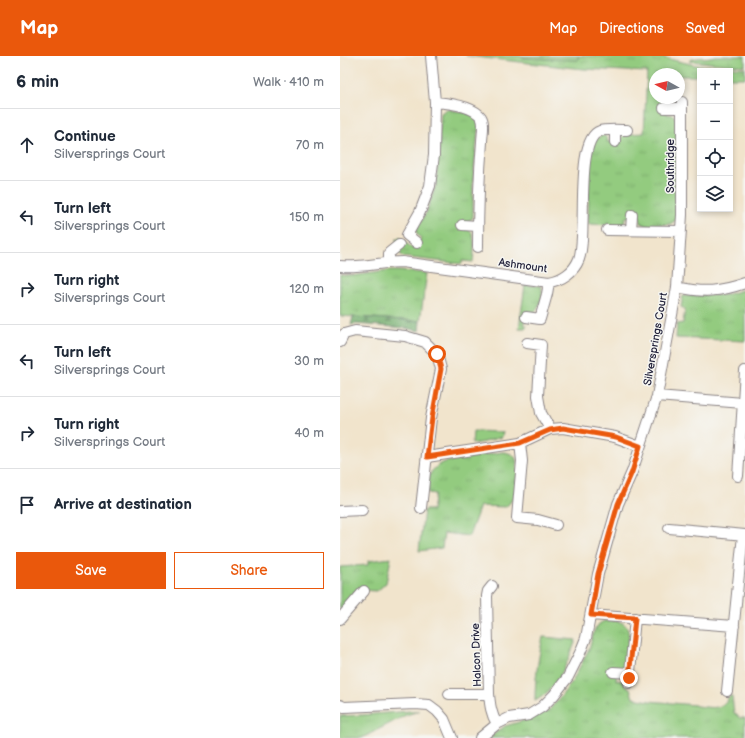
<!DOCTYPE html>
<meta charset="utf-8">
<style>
body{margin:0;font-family:"Balsamiq Sans",sans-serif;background:#f6f6f7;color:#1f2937}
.controls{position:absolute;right:12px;top:12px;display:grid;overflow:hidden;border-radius:0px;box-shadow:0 2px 6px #0003}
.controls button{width:36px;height:36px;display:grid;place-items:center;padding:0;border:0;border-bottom:1px solid #e0e1e3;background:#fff;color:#1f2937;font:20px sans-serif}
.compass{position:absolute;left:309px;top:12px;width:36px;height:36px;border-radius:50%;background:#fff;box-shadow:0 2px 6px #0003;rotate:278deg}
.stop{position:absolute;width:12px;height:12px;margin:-9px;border:3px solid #ea580c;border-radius:50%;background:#fff}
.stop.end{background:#ea580c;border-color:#fff;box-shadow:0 1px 4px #0008}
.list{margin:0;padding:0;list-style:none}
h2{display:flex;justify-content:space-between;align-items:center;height:52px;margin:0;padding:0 16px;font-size:17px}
h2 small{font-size:13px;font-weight:400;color:#747a83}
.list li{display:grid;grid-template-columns:26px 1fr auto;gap:12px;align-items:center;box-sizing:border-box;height:72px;padding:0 16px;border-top:1px solid #e0e1e3}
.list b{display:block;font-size:15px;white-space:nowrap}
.list p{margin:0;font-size:13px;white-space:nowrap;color:#747a83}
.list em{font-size:13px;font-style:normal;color:#747a83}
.actions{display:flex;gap:8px;padding:12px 16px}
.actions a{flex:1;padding:9px 0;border:1px solid #ea580c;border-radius:0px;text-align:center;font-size:14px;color:#ea580c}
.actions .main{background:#ea580c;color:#fff}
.icon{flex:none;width:22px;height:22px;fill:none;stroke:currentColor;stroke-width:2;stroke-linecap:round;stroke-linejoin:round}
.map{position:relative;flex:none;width:405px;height:682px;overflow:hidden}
header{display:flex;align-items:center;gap:24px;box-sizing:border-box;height:56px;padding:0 20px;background:#ea580c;color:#fff}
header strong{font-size:19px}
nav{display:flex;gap:22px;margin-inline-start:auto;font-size:14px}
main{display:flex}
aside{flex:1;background:#fff}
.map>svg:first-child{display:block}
.grass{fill:url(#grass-tufts);stroke:#5a765d}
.forest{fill:url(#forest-firs);stroke:#4c6854}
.garden{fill:#93cb7f;stroke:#5a765d}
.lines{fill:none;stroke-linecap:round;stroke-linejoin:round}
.street-casing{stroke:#8a8384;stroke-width:12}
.street{stroke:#fff;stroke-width:10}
.route{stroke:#ea580c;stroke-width:5}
.labels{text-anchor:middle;stroke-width:3;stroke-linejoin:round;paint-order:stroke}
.street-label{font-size:11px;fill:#22223b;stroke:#f6f6f2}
</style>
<header>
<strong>Map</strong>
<nav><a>Map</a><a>Directions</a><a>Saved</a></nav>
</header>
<main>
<aside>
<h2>6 min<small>Walk · 410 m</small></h2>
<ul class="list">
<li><svg class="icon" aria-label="ahead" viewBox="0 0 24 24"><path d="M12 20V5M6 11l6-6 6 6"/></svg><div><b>Continue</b><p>Silversprings Court</p></div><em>70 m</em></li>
<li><svg class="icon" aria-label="left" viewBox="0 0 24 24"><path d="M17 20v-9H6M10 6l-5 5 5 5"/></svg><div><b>Turn left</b><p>Silversprings Court</p></div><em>150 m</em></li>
<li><svg class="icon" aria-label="right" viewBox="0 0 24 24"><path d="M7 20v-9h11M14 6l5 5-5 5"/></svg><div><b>Turn right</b><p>Silversprings Court</p></div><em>120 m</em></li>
<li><svg class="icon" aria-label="left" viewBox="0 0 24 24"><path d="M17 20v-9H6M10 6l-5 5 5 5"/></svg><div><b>Turn left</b><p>Silversprings Court</p></div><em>30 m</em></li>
<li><svg class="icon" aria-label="right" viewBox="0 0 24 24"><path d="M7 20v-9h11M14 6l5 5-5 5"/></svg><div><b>Turn right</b><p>Silversprings Court</p></div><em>40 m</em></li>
<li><svg class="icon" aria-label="arrive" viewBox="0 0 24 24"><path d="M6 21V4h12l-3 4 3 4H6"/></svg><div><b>Arrive at destination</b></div></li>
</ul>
<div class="actions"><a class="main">Save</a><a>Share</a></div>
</aside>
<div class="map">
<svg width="405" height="682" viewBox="0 0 405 682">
<defs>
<pattern id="grass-tufts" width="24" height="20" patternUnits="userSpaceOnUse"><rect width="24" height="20" fill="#93cb7f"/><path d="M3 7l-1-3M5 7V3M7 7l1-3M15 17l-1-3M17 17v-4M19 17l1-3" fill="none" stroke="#7eae6f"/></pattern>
<pattern id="forest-firs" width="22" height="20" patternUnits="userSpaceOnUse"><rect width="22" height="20" fill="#76af6e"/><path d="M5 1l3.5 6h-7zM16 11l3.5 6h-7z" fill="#608e5c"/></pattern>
</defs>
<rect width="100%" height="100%" fill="#f6f6f2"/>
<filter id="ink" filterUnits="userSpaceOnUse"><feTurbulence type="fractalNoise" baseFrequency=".025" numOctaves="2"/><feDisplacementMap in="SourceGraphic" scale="8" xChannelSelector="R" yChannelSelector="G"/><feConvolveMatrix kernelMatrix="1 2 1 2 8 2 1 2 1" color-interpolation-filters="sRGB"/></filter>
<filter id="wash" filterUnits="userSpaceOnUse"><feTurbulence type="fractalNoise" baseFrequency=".012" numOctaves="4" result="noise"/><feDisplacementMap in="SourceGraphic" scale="16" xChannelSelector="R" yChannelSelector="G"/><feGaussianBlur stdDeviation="0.9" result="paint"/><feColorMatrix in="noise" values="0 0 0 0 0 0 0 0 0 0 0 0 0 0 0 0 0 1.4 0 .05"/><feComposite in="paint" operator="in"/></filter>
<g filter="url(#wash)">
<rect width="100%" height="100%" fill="#f1e4cc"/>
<path class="grass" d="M126,0H182L183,2L238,4V0H316L355,9L405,12V22H390V15H360V20H339V18H315V42H337L334,47L327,49V58L333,59L339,66L338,160L336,164L330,168L307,170L301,167L300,161H286L283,169L279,171H270L269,169L248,168L250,102L254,85L260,80H265L267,82L268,86L278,87L279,83L287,78L304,77L307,16L243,13Z
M375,0H405V10L349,5C356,0 367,3 375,0Z
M107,53L133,58L139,66L133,124V160L132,163L128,165L127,173L131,175C136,184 134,196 133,206L122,205V208L63,201L58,195L61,190L56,184L59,181L73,193L81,182L77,178L76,174L86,157L96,129L101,57Z
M47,215H58L87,217L80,265L0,260V219L12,220Z
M185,229L201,230C204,238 201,251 194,256H186L184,268L186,269V272H179Z
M405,233V285L336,282L337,268L343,267L345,253L341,251L343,240L385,239Z
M133,375L163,376L162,381L144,386L132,388Z
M162,396C167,396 174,398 176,403C180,410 175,434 174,442L166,451L140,450L129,480L104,477L102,492L79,495L84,454H92L95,438L88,437C88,420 89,413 105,406Z
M51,502L46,527L37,535L18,534L4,551L0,553V511L28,509V505Z
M264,565C270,565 279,564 284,568C293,574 287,602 286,612L277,615L276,624L285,626V630L290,632L293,642L309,645L355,649L356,650C371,651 381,656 389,640H392L394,657L400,662H405V682H149L165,670L193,662L208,655L219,643L232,626L249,593L254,575L259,568Z
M203,581L236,584C227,607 218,633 195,645C195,623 198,603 203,581Z
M70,655H79L66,659L22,682H0V660L23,659Z"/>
<path class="forest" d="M13,261L80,265L79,275L65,272L16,268L11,269Z"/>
<path class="garden" d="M182,0H238V4L182,2Z"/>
</g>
<g filter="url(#ink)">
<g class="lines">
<defs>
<path id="street" d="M95,46C108,47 133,50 141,61C145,67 142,79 142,86C139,121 138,155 138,191
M324,52H342
M275,86V75
M122,169L138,170
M267,174L341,175
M291,174L292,159
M77,187L67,179L80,156L90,130L94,99L95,46L91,0
M49,206V197L59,189
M0,210C21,212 41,206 62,206L209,226C222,224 234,216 239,203C248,179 234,83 260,75C264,73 281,74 287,74
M337,231C363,237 379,236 405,227
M186,261L200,263L207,238L209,226
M0,286L4,278L15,275L65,280L85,286L97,298L101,313L91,362L81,452
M187,287L201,289L198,340L201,357L210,373
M317,340L403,347
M180,387L182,405L177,462L198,464L216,469
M87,401L180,387L210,373L223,372L275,381L300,390
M398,420L405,315
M0,455L22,454
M329,472L405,479
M152,530L148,535L147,540L149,638C150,649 151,658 157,668
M251,559L394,570
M0,563L24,535
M273,616L290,617
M289,627L295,562
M387,635L403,479
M109,638H149
M0,649L4,651L75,648L89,649L97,655L104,663L112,682
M140,682L157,668L169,662L189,659L202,651L214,639L228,621L240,597L246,582L258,518L278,448L292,416L317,340L334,248L337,231L342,159V46"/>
</defs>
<use href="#street" class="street-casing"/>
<use href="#street" class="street"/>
</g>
</g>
<g class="lines" filter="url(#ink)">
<path class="route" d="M97,298L101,313L92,362L87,401L180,387L210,374L223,372L276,381L300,390L292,416L278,448L258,518L251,559L295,562L289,622"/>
</g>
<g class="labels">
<g class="street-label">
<text transform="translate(330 110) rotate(-90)" y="4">Southridge</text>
<text transform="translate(183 209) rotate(8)" y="4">Ashmount</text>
<text transform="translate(315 283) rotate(-80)" y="4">Silversprings Court</text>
<text transform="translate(136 599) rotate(-92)" y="4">Halcon Drive</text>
</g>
</g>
</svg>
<div class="controls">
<button>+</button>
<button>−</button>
<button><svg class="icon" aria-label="locate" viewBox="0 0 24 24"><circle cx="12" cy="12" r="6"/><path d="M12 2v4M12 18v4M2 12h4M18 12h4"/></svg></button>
<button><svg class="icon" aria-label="layers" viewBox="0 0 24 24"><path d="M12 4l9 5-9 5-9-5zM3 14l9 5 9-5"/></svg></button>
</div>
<svg class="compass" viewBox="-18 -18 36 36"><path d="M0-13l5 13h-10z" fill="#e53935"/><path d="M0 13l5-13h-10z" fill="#747a83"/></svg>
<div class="stop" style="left:97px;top:298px"></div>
<div class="stop end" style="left:289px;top:622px"></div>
</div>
</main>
